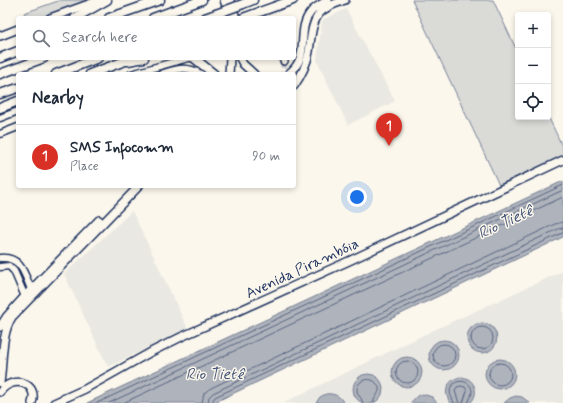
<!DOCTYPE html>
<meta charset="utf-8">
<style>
body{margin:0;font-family:Mynerve,sans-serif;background:#f2f2f3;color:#1f2937}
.controls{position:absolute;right:12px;top:12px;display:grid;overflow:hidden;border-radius:4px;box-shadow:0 2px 6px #0003}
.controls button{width:36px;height:36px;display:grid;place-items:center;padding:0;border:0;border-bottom:1px solid #e0e1e3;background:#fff;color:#1f2937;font:20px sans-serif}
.you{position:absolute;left:357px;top:197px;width:14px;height:14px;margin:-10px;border:3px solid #fff;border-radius:50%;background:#1a73e8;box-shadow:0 0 0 6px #1a73e833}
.badge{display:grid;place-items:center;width:26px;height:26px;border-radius:50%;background:#d93025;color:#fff;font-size:13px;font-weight:700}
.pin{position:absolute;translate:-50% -33px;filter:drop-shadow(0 1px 2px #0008)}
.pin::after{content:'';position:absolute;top:21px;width:14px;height:12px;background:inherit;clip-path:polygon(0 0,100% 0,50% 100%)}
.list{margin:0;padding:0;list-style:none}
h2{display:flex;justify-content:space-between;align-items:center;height:52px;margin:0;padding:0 16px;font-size:17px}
h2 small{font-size:13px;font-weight:400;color:#747a83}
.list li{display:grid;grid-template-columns:26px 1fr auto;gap:12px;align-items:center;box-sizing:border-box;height:64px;padding:0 16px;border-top:1px solid #e0e1e3}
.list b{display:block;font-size:15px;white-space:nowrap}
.list p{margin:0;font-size:13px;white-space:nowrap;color:#747a83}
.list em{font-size:13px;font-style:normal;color:#747a83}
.icon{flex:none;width:22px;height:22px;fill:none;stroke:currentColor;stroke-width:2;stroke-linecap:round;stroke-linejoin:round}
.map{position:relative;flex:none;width:563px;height:403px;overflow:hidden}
.search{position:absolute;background:#fff;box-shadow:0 2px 6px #0003;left:16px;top:16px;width:280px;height:44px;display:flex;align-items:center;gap:10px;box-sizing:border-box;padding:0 14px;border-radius:4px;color:#747a83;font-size:15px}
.panel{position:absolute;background:#fff;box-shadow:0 2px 6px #0003;left:16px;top:72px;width:280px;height:116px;border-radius:4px}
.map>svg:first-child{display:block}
.built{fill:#eae8e2}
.green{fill:#dadad7;stroke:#7a849a}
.water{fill:#afb3bb;stroke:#747e96}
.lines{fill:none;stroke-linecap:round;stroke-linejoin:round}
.shore{stroke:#566483;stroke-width:1}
.major-tunnel{stroke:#cecfd0;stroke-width:7;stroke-dasharray:7 3.5;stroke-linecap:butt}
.minor-casing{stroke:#1b2f5e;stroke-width:9}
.major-casing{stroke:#1b2f5e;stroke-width:10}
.highway-casing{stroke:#1b2f5e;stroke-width:11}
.minor{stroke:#fbf7ec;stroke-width:6}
.major{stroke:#fbf7ec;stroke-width:7}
.highway{stroke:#fbf7ec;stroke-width:8}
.highway-bridge-casing{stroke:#1b2f5e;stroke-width:11;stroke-linecap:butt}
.highway-bridge{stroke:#fbf7ec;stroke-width:8}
.labels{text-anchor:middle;stroke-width:3;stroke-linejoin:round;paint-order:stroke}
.street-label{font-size:15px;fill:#1b2f5e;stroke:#fbf7ec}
.water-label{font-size:16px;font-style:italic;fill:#47577a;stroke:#fbf7ec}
</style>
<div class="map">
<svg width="563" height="403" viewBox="0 0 563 403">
<rect width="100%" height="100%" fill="#fbf7ec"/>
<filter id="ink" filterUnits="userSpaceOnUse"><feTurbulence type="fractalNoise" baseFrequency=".025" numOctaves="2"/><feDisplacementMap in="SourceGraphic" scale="8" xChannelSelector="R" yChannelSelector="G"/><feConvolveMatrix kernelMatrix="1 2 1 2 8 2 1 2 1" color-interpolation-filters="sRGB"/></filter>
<g filter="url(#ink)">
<path class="built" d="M346,9L395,101L348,125L317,61L322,20Z
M132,211L188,329L108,367L64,274Z
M563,271V403H283L438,328Z"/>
<path class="green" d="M61,0H90L40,18H26L24,13Z
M412,0H493L518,53V117H548V116L563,148V156L499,185Z"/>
<path class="water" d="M563,181V237L213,403H87Z
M467 338a15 15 0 1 1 30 0a15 15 0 1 1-30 0Z
M429 355a15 15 0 1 1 30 0a15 15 0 1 1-30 0Z
M392 372a15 15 0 1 1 30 0a15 15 0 1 1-30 0Z
M485 374a15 15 0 1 1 30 0a15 15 0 1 1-30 0Z
M353 389a15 15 0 1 1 30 0a15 15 0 1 1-30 0Z
M460,377C474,377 481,393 470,403H451C442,393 447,380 460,377Z
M326,394C334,393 340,396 344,403H316L320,397Z
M423,394L432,397L437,403H410L417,396Z
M516,396L522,397L530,403H504L510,398Z"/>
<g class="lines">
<path class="shore" d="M471 338a11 11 0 1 1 22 0a11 11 0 1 1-22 0Z
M433 355a11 11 0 1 1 22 0a11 11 0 1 1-22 0Z
M396 372a11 11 0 1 1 22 0a11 11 0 1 1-22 0Z
M489 374a11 11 0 1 1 22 0a11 11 0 1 1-22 0Z
M97,403L563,185
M109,403L563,190
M123,403L563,197
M202,403L204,393L211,388L555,224L563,222
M208,403L209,397L213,393L558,229L563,228
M213,403V400L215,397L560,234L563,233
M363,403C362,398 358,396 357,391C356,381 367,377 374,381C385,391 375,394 373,403
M454,403C453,399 450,396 450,391C451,378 471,378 472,391C472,396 469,399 468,403
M459,403L455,391L457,387L461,386L465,387L467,391L463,403"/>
<path class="major-tunnel" d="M284,61V74"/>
<defs>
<path id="minor" d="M131,74L188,58H195
M161,74C176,69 187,65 201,74
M0,118L18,111
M0,134L18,127
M0,258C23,256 25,277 33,294
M0,267L9,266L14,271L26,299"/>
<path id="major" d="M224,0L230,18
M230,0L236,18
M50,18L100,0
M0,36L18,29
M240,58L243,64L254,74
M283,58L284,61
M229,74L230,58
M288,74C312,57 295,30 311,12C315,7 322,4 328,0
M294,86C301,76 307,64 309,52C311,39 311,23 320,13C326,6 337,3 345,0
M0,327L7,316L25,296L99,220
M0,383C3,363 1,334 12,317L139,186
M0,392C13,374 39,383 32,403
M54,403L85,389L151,352L181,337L351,260L563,160"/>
<path id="highway" d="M243,4L253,0
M75,18L107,0
M109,18L160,0
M153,18L202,0
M205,18L216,14
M243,18L293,0
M0,58L18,51
M194,58L214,74
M128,61L144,58
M0,74L44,58
M56,74L98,58
M90,74L133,58
M0,94L18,88
M0,108L18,101"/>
</defs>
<use href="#minor" class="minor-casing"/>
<use href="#major" class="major-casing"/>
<use href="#highway" class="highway-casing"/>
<use href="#minor" class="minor"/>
<use href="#major" class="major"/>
<use href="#highway" class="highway"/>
<defs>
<path id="highway-bridge" d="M216,14L243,4"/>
</defs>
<use href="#highway-bridge" class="highway-bridge-casing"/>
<use href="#highway-bridge" class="highway-bridge"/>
</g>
</g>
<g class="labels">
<g class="street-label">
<text transform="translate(302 268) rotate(-25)" y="5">Avenida Pirambóia</text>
</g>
<g class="water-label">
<text transform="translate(505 221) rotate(-25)" y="6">Rio Tietê</text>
<text x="215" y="379">Rio Tietê</text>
</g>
</g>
</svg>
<div class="controls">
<button>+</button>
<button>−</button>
<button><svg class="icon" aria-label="locate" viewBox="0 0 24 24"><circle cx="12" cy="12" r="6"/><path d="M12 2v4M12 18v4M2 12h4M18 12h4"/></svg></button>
</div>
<div class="you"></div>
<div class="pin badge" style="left:389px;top:146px">1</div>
<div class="search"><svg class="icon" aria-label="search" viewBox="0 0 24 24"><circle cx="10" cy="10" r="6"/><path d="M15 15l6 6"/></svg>Search here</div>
<section class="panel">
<h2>Nearby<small></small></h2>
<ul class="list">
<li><span class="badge">1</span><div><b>SMS Infocomm</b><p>Place</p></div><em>90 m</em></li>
</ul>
</section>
</div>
